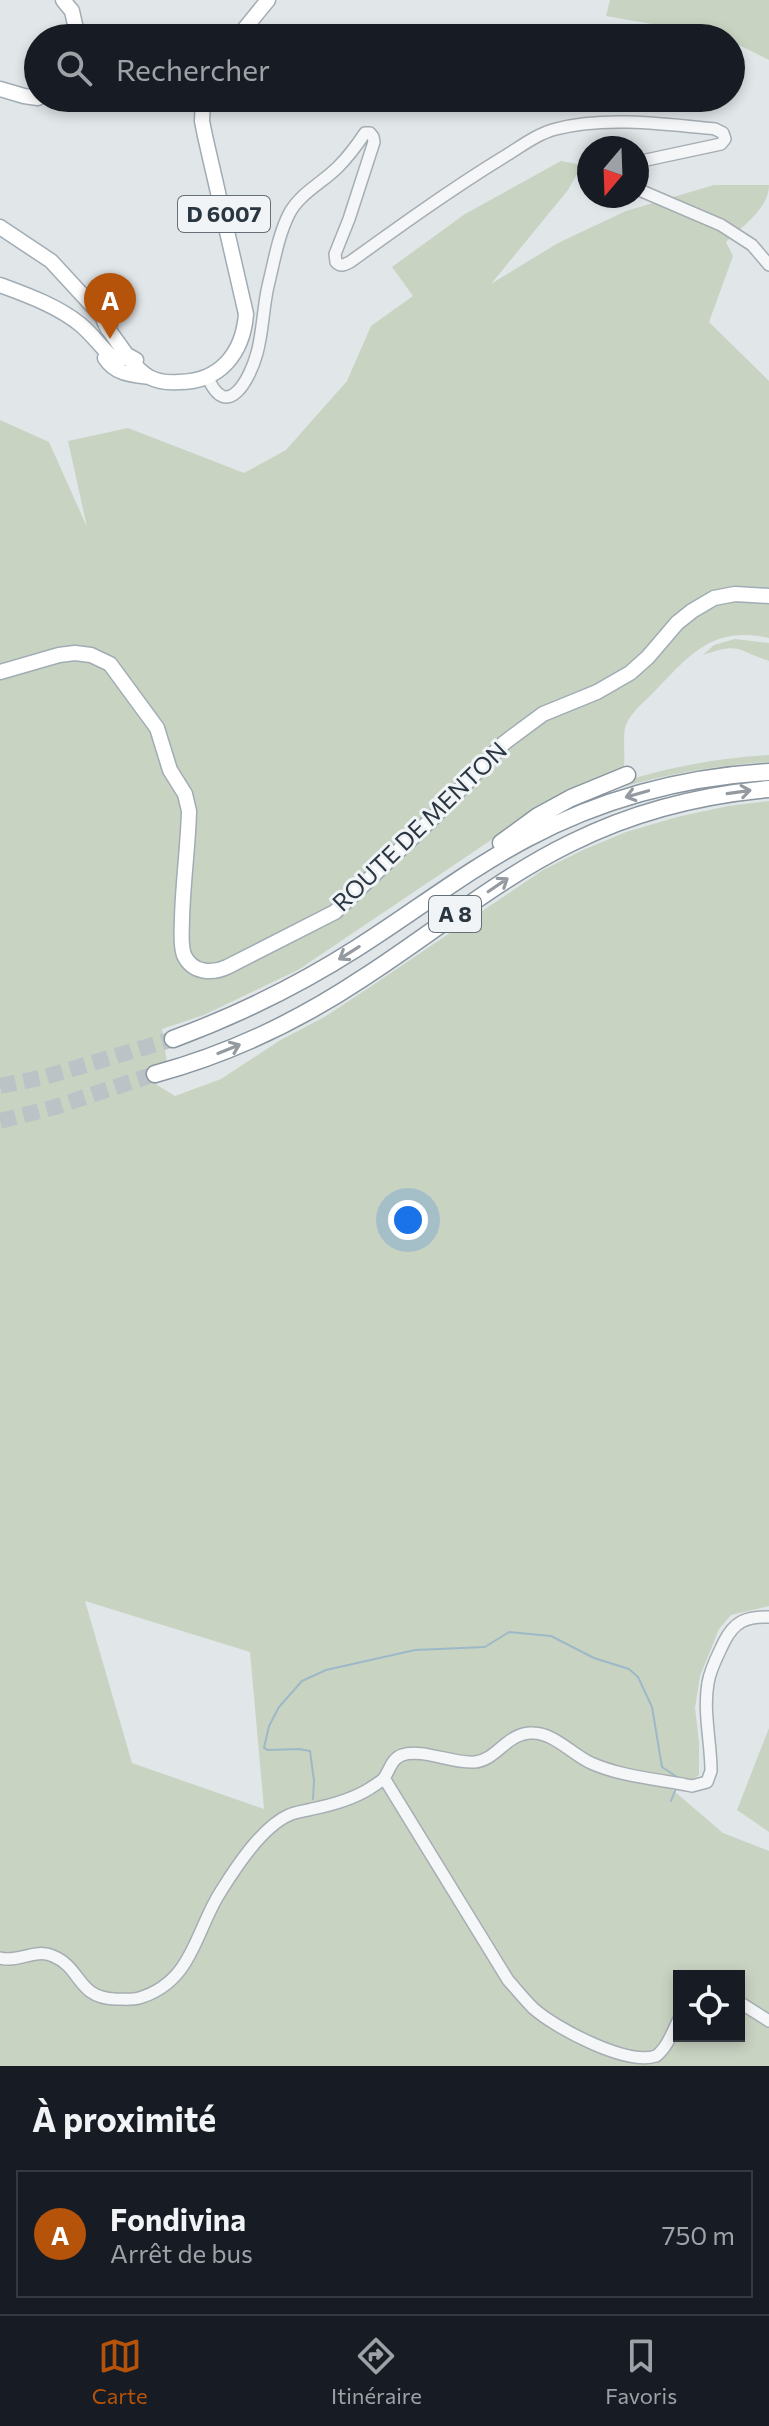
<!DOCTYPE html>
<html lang="fr">
<meta charset="utf-8">
<style>
body{margin:0;font-family:Commissioner,sans-serif;background:#20242c;color:#f1f3f6}
.controls{position:absolute;right:24px;bottom:24px;display:grid;overflow:hidden;border-radius:0px;box-shadow:0 4px 12px #0003}
.controls button{width:72px;height:72px;display:grid;place-items:center;padding:0;border:0;border-bottom:2px solid #363941;background:#171b24;color:#f1f3f6;font:40px sans-serif}
.compass{position:absolute;left:577px;top:136px;width:72px;height:72px;border-radius:50%;background:#171b24;box-shadow:0 4px 12px #0003;rotate:199deg}
.you{position:absolute;left:408px;top:1220px;width:28px;height:28px;margin:-20px;border:6px solid #fff;border-radius:50%;background:#1a73e8;box-shadow:0 0 0 12px #1a73e833}
.badge{display:grid;place-items:center;width:52px;height:52px;border-radius:50%;background:#b45309;color:#fff;font-size:26px;font-weight:700}
.pin{position:absolute;translate:-50% -66px;filter:drop-shadow(0 2px 4px #0008)}
.pin::after{content:'';position:absolute;top:42px;width:28px;height:24px;background:inherit;clip-path:polygon(0 0,100% 0,50% 100%)}
.list{margin:0;padding:0;list-style:none}
h2{display:flex;justify-content:space-between;align-items:center;height:104px;margin:0;padding:0 32px;font-size:34px}
h2 small{font-size:26px;font-weight:400;color:#9ea1a6}
.list li{display:grid;grid-template-columns:52px 1fr auto;gap:24px;align-items:center;box-sizing:border-box;height:128px;margin:0 16px 16px;padding:0 16px;border:2px solid #363941;border-radius:0px}
.list b{display:block;font-size:30px;white-space:nowrap}
.list p{margin:0;font-size:26px;white-space:nowrap;color:#9ea1a6}
.list em{font-size:26px;font-style:normal;color:#9ea1a6}
.icon{flex:none;width:44px;height:44px;fill:none;stroke:currentColor;stroke-width:2;stroke-linecap:round;stroke-linejoin:round}
.map{position:relative;flex:none;width:769px;height:2066px;overflow:hidden}
.search{position:absolute;background:#171b24;box-shadow:0 4px 12px #0003;left:24px;right:24px;top:24px;height:88px;display:flex;align-items:center;gap:20px;box-sizing:border-box;padding:0 28px;border-radius:44px;color:#9ea1a6;font-size:30px}
.sheet{height:248px;background:#171b24}
nav{display:flex;justify-content:space-around;align-items:center;box-sizing:border-box;height:112px;border-top:2px solid #363941;background:#171b24;font-size:22px;color:#9ea1a6}
nav a{display:grid;justify-items:center;gap:4px}
nav .on{color:#b45309}
.map>svg:first-child{display:block}
.green{fill:#c9d3c2;fill-rule:evenodd}
.lines{fill:none;stroke-linecap:round;stroke-linejoin:round}
.stream{stroke:#9db9c8;stroke-width:2}
.highway-tunnel{stroke:#bcc3c7;stroke-width:16;stroke-dasharray:16 8;stroke-linecap:butt}
.minor-casing{stroke:#a6aeb3;stroke-width:14}
.major-casing{stroke:#a1acb4;stroke-width:17}
.highway-casing{stroke:#89959f;stroke-width:19}
.minor{stroke:#f4f6f8;stroke-width:11}
.major{stroke:#fff;stroke-width:14}
.highway{stroke:#fff;stroke-width:16}
.oneway{stroke:#949aa0}
.labels{text-anchor:middle;stroke-width:6;stroke-linejoin:round;paint-order:stroke}
.shield{fill:#f0f4f7;stroke:#656f77;stroke-width:2}
.shield-label{font-size:22px;font-weight:bold;fill:#2a3640}
.street-label{font-size:24px;fill:#2a3640;stroke:#f0f4f7}
</style>
<div class="map">
<svg width="769" height="2066" viewBox="0 0 769 2066">
<rect width="100%" height="100%" fill="#e1e6e9"/>
<path class="green" d="M610,0H769V60L731,41V38L606,16Z
M561,161L582,165L568,190L491,284L558,243L626,211L714,185H769C769,209 742,226 726,242L733,256L709,322L769,381V638C711,625 689,656 652,694C643,703 628,715 625,728C623,740 625,754 624,766L622,771L540,807L298,970L204,1015L162,1029L167,1063L150,1069L157,1085L175,1096L221,1079L279,1041L326,1016L373,985L543,870L583,850L626,832L677,817L728,806L769,801V1606L731,1615L719,1629L700,1676L695,1708L699,1742V1775L690,1781L660,1779L723,1833L769,1851V2066H0V420L49,442L87,527L68,441L128,428L244,473L286,450L347,381L371,326L413,296L392,267L465,214ZM85,1601L250,1652L264,1809L132,1763ZM679,1976H739V2036H679Z
M735,639L769,643V661C736,650 740,642 703,655L714,645Z
M769,755V762C711,766 654,776 598,795L595,791C653,770 707,759 769,755Z
M769,1728V1832L737,1810Z"/>
<g class="lines">
<path class="stream" d="M313,1799L314,1781L310,1751L299,1749L268,1750L264,1748L269,1726L279,1707L302,1681L326,1670L415,1650L485,1647L509,1632L551,1636L594,1658L629,1669L638,1677L652,1707L662,1767L677,1777
M671,1801L676,1788"/>
<path class="highway-tunnel" d="M0,1086L45,1077L173,1039
M0,1121L55,1107L155,1074"/>
<defs>
<path id="minor" d="M637,189L721,225L752,245L769,265
M208,378C227,422 250,379 257,353C263,331 263,308 268,286C274,262 278,236 289,214C299,194 322,183 338,167C348,157 357,145 365,133H370L373,137L374,142L349,219L335,254L336,262C341,267 344,265 350,262C400,226 450,190 502,158C519,148 536,134 556,129C604,116 665,124 715,129L723,133L725,139L721,144L637,162
M384,1778L508,1980C516,1989 524,1999 533,2008C555,2028 627,2066 656,2056C667,2048 673,2031 679,2019
M0,1958C18,1963 35,1948 53,1956C82,1968 77,1998 115,1999C123,1999 132,2000 139,1998C193,1982 195,1931 221,1891C236,1867 262,1827 289,1815C296,1812 305,1811 312,1809C332,1805 351,1800 369,1789C373,1786 381,1782 384,1778C390,1770 391,1759 402,1755C422,1748 453,1764 475,1762C497,1760 507,1732 533,1733C554,1733 573,1755 591,1763C622,1777 659,1779 692,1786L707,1782L711,1771C711,1742 703,1712 708,1683C710,1669 718,1655 724,1642C734,1622 746,1616 769,1617
M739,2002L769,2021"/>
<path id="major" d="M63,0L72,11L78,38
M237,38L268,0
M0,89L24,96L38,98
M0,227L51,261L110,325
M0,285C27,295 58,306 81,325C94,336 103,350 116,361L129,356L136,360
M104,321L108,329C120,344 132,367 149,377C157,381 169,383 179,382C220,382 243,353 246,314L205,136L202,121L203,98
M105,358C115,374 132,375 149,377
M0,672L59,655L75,653L91,655L110,664L157,728L170,770L185,794L189,811C188,847 183,882 182,918C182,930 180,944 184,955C192,973 212,974 227,967L335,912L437,814L504,743L543,714L597,692L630,673L648,657L677,623L692,611L714,598L735,594L769,596"/>
<path id="highway" d="M501,843L538,816L571,798L627,775
M173,1039C238,1015 299,985 357,948C414,912 466,871 526,839C601,799 683,777 769,772
M155,1074C229,1054 300,1020 363,978C433,933 497,879 571,843C633,812 701,795 769,789"/>
</defs>
<use href="#minor" class="minor-casing"/>
<use href="#major" class="major-casing"/>
<use href="#highway" class="highway-casing"/>
<use href="#minor" class="minor"/>
<use href="#major" class="major"/>
<use href="#highway" class="highway"/>
</g>
<defs><path id="oneway-shaft" d="M-6 0H5M1.5-3L5.5 0L1.5 3" fill="none" stroke-width="1.6" stroke-linecap="round" stroke-linejoin="round" transform="scale(2)"/></defs>
<g class="oneway">
<use href="#oneway-shaft" transform="translate(739 792) rotate(-8)"/>
<use href="#oneway-shaft" transform="translate(637 794) rotate(164)"/>
<use href="#oneway-shaft" transform="translate(498 885) rotate(-34)"/>
<use href="#oneway-shaft" transform="translate(349 953) rotate(148)"/>
<use href="#oneway-shaft" transform="translate(229 1049) rotate(-22)"/>
</g>
<g class="labels">
<g class="shield">
<rect x="178" y="196" width="92" height="36" rx="6"/>
<rect x="429" y="896" width="52" height="36" rx="6"/>
</g>
<g class="shield-label">
<text x="224" y="222">D 6007</text>
<text x="455" y="922">A 8</text>
</g>
<g class="street-label">
<text transform="translate(420 827) rotate(-44)" y="8">ROUTE DE MENTON</text>
</g>
</g>
</svg>
<div class="controls">
<button><svg class="icon" aria-label="locate" viewBox="0 0 24 24"><circle cx="12" cy="12" r="6"/><path d="M12 2v4M12 18v4M2 12h4M18 12h4"/></svg></button>
</div>
<svg class="compass" viewBox="-18 -18 36 36"><path d="M0-13l5 13h-10z" fill="#e53935"/><path d="M0 13l5-13h-10z" fill="#9ea1a6"/></svg>
<div class="you"></div>
<div class="pin badge" style="left:110px;top:339px">A</div>
<div class="search"><svg class="icon" aria-label="search" viewBox="0 0 24 24"><circle cx="10" cy="10" r="6"/><path d="M15 15l6 6"/></svg>Rechercher</div>
</div>
<section class="sheet">
<h2>À proximité<small></small></h2>
<ul class="list">
<li><span class="badge">A</span><div><b>Fondivina</b><p>Arrêt de bus</p></div><em>750 m</em></li>
</ul>
</section>
<nav>
<a class="on"><svg class="icon" aria-label="map" viewBox="0 0 24 24"><path d="M3 6l6-2 6 2 6-2v14l-6 2-6-2-6 2zM9 4v14M15 6v14"/></svg>Carte</a>
<a><svg class="icon" aria-label="directions" viewBox="0 0 24 24"><path d="M12 3l9 9-9 9-9-9zM9 14v-3h6M13 9l2 2-2 2"/></svg>Itinéraire</a>
<a><svg class="icon" aria-label="saved" viewBox="0 0 24 24"><path d="M7 4h10v16l-5-4-5 4z"/></svg>Favoris</a>
</nav>
